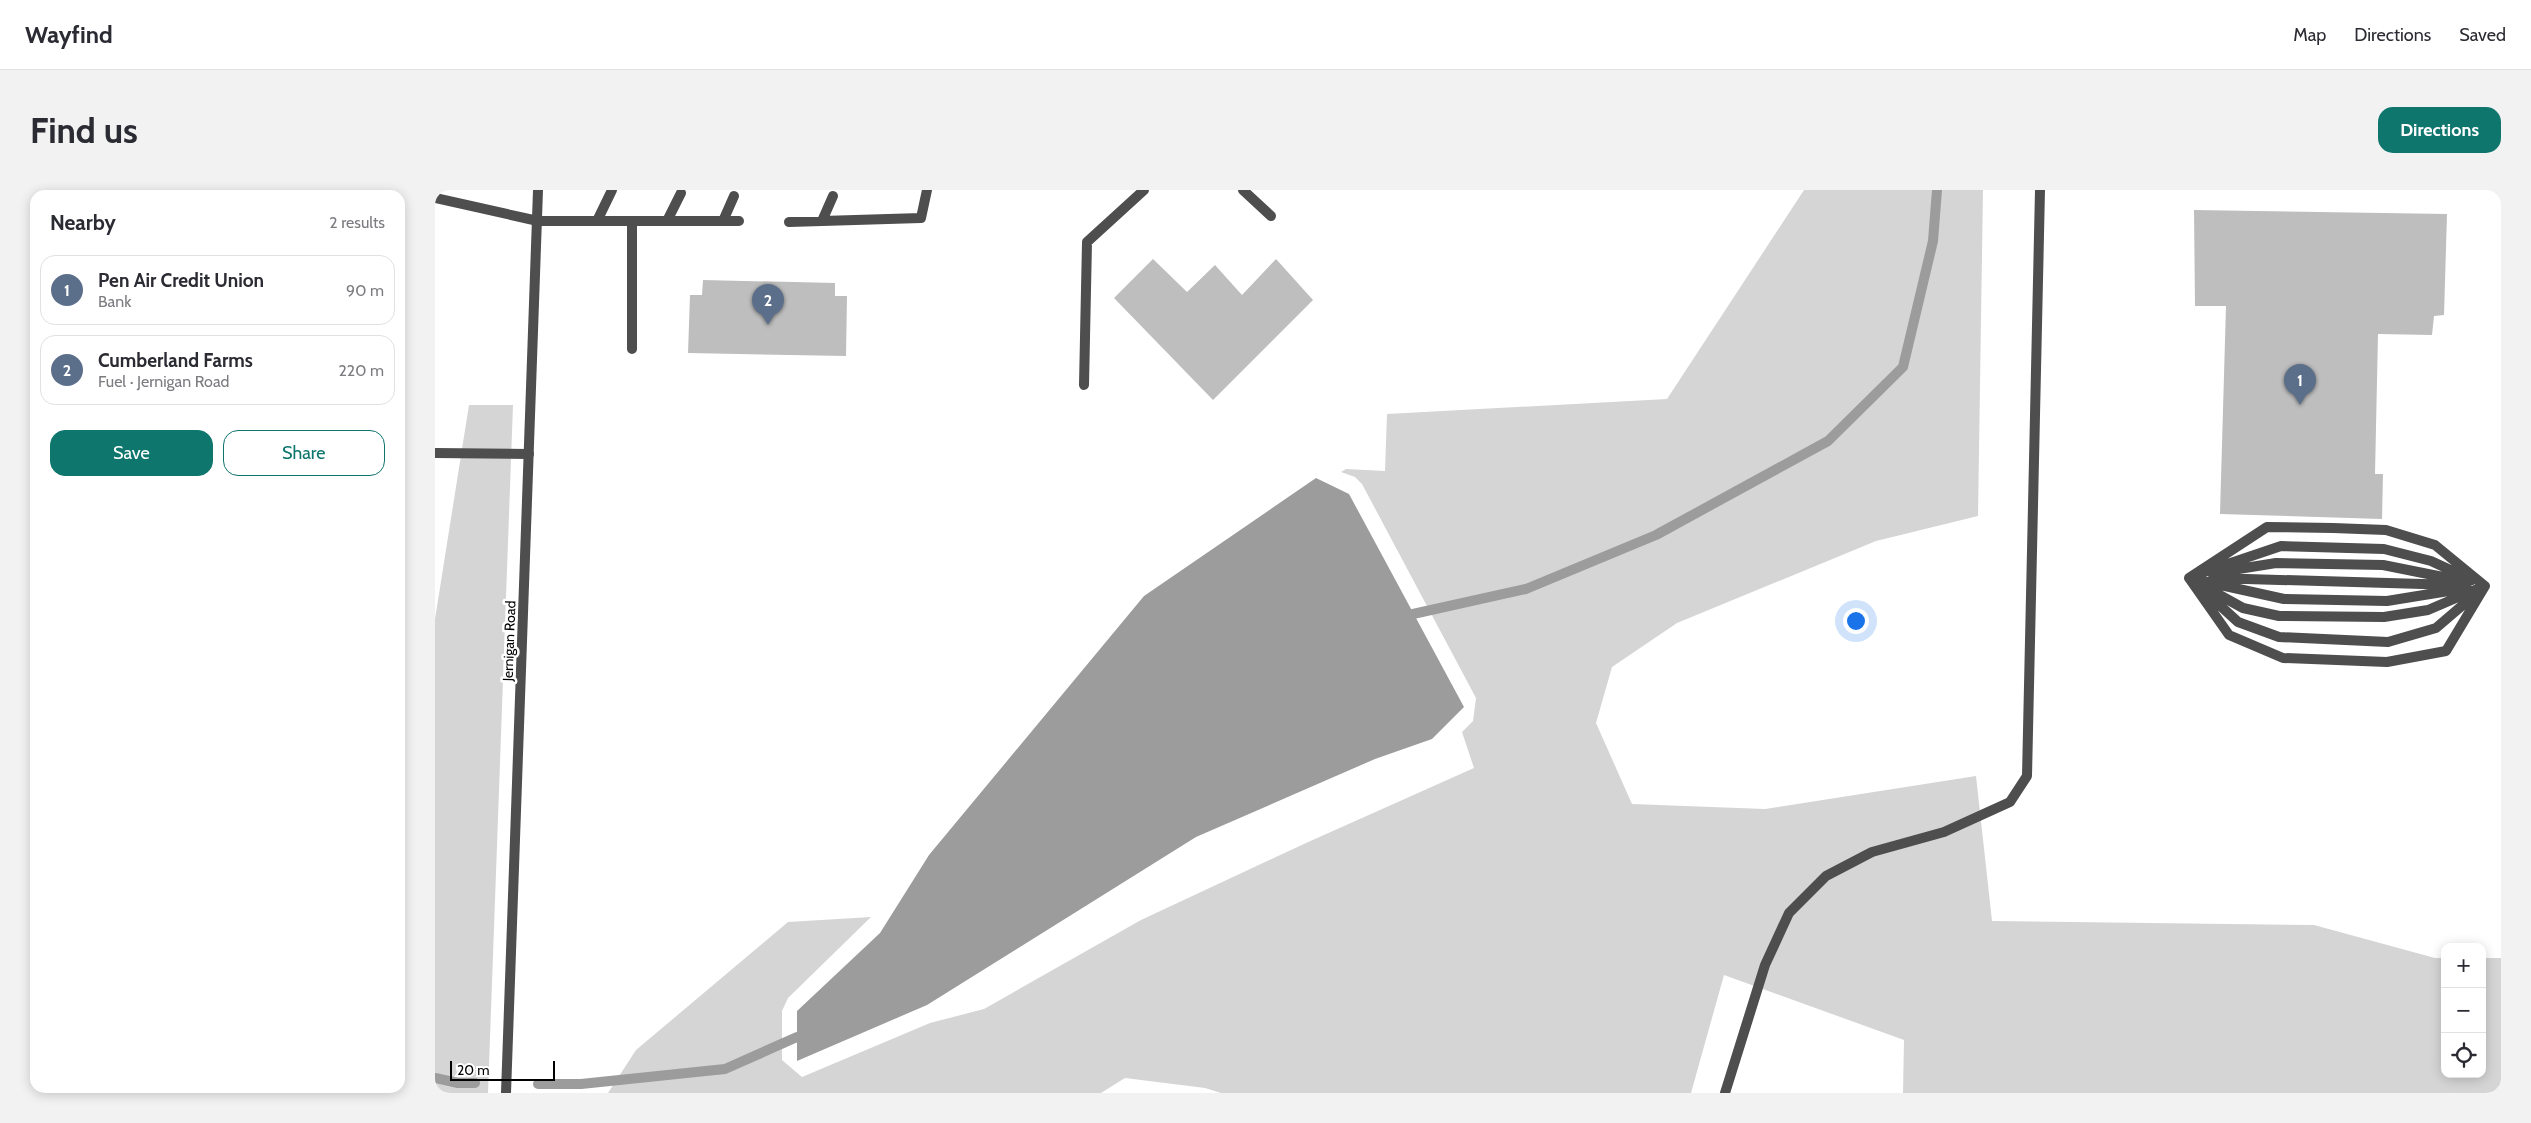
<!DOCTYPE html>
<meta charset="utf-8">
<style>
body{margin:0;font-family:Cabin,sans-serif;background:#f2f2f3;color:#2b2b33}
.controls{position:absolute;right:15px;bottom:15px;display:grid;overflow:hidden;border-radius:10px;box-shadow:0 2px 12px #0003}
.controls button{width:45px;height:45px;display:grid;place-items:center;padding:0;border:0;border-bottom:1px solid #e1e1e2;background:#fff;color:#2b2b33;font:25px sans-serif}
.scale{position:absolute;left:15px;bottom:12px;width:105px;box-sizing:border-box;padding-left:5px;border:2px solid #000;border-top:0;font-size:14px;line-height:18px;white-space:nowrap;color:#000;-webkit-text-stroke:4px #fff;paint-order:stroke}
.you{position:absolute;left:1420px;top:430px;width:18px;height:18px;margin:-12px;border:4px solid #fff;border-radius:50%;background:#1a73e8;box-shadow:0 0 0 8px #1a73e833}
.badge{display:grid;place-items:center;width:32px;height:32px;border-radius:50%;background:#0f766e;color:#fff;font-size:16px;font-weight:700}
.pin{position:absolute;translate:-50% -41px;filter:drop-shadow(0 1px 2px #0008)}
.pin::after{content:'';position:absolute;top:26px;width:18px;height:15px;background:inherit;clip-path:polygon(0 0,100% 0,50% 100%)}
.list{margin:0;padding:0;list-style:none}
h2{display:flex;justify-content:space-between;align-items:center;height:65px;margin:0;padding:0 20px;font-size:21px}
h2 small{font-size:16px;font-weight:400;color:#7c7c81}
.list li{display:grid;grid-template-columns:32px 1fr auto;gap:15px;align-items:center;box-sizing:border-box;height:70px;margin:0 10px 10px;padding:0 10px;border:1px solid #e1e1e2;border-radius:15px}
.list b{display:block;font-size:19px;white-space:nowrap}
.list p{margin:0;font-size:16px;white-space:nowrap;color:#7c7c81}
.list em{font-size:16px;font-style:normal;color:#7c7c81}
.actions{display:flex;gap:10px;padding:15px 20px}
.actions a{flex:1;padding:11px 0;border:1px solid #0f766e;border-radius:15px;text-align:center;font-size:18px;color:#0f766e}
.actions .main{background:#0f766e;color:#fff}
.icon{flex:none;width:28px;height:28px;fill:none;stroke:currentColor;stroke-width:2;stroke-linecap:round;stroke-linejoin:round}
.map{position:relative;flex:none;width:2066px;height:903px;overflow:hidden;border-radius:15px}
header{display:flex;align-items:center;gap:30px;box-sizing:border-box;height:70px;padding:0 25px;background:#fff;border-bottom:1px solid #e1e1e2}
header strong{font-size:24px}
nav{display:flex;gap:28px;margin-inline-start:auto;font-size:18px}
.intro{display:flex;align-items:center;justify-content:space-between;box-sizing:border-box;height:120px;padding:0 30px}
h1{margin:0;font-size:35px}
.button{padding:12px 22px;border-radius:15px;background:#0f766e;color:#fff;font-size:18px;font-weight:700}
main{display:flex;gap:30px;padding:0 30px}
aside{flex:1;background:#fff;border-radius:15px;box-shadow:0 2px 12px #0003}
.map>svg:first-child{display:block}
.green{fill:#d5d5d5}
.water{fill:#9c9c9c}
.lines{fill:none;stroke-linecap:round;stroke-linejoin:round}
.stream{stroke:#9c9c9c;stroke-width:10}
.building{fill:#bebebe}
.service{stroke:#4e4e4e;stroke-width:10}
.tertiary{stroke:#4e4e4e;stroke-width:10}
.labels{text-anchor:middle;stroke-width:5;stroke-linejoin:round;paint-order:stroke}
.street-label{font-size:14px;fill:#000;stroke:#fff}
</style>
<header>
<strong>Wayfind</strong>
<nav><a>Map</a><a>Directions</a><a>Saved</a></nav>
</header>
<div class="intro"><h1>Find us</h1><a class="button">Directions</a></div>
<main>
<aside>
<h2>Nearby<small>2 results</small></h2>
<ul class="list">
<li><span class="badge" style="background:#5c6f8a">1</span><div><b>Pen Air Credit Union</b><p>Bank</p></div><em>90 m</em></li>
<li><span class="badge" style="background:#5c6f8a">2</span><div><b>Cumberland Farms</b><p>Fuel · Jernigan Road</p></div><em>220 m</em></li>
</ul>
<div class="actions"><a class="main">Save</a><a>Share</a></div>
</aside>
<div class="map">
<svg width="2066" height="903" viewBox="0 0 2066 903">
<rect width="100%" height="100%" fill="#fff"/>
<path class="green" d="M1369,0H1548L1543,326L1441,351L1242,433L1177,477L1161,533L1197,614L1330,619L1541,586L1557,731L1879,735L2000,768H2010V884H2047V768H2066V903H1468L1469,850L1289,785L1256,903H786L770,898L690,888L666,903H173L201,860L353,732L436,727L353,808L347,821V870L367,887L495,833L549,819L706,730L871,653L1039,578L1027,542L1038,531L1041,508L927,294L920,287L906,282L911,279L950,281L952,224L1232,209Z
M34,215H78L53,903H0V429Z"/>
<path class="water" d="M881,288L914,304L1029,517L997,549L940,569L761,647L492,815L362,871V821L445,743L494,665L709,406Z"/>
<g class="lines">
<path class="stream" d="M978,424L1091,399L1221,345L1393,251L1468,177L1498,51L1502,0
M0,888L23,893H40
M103,894H146L290,879L362,847"/>
</g>
<path class="building" d="M1759,20L2012,24L2009,125L1999,126L1997,145L1943,144L1940,284H1948L1947,329L1785,324L1791,116H1760Z
M718,69L752,102L780,75L807,105L841,69L878,110L778,210L679,108Z
M268,90L400,93V106H412L411,166L253,163L255,105H267Z"/>
<g class="lines">
<path class="service" d="M808,0L836,26
M0,8L103,31H304
M162,31L177,0
M197,31V159
M232,31L246,3
M288,31L299,6
M387,31L398,6
M354,32L486,28L492,0
M649,195L652,52L709,0
M0,263L94,264
M1769,382L1846,356L1949,359L1996,371L2037,390
M1785,382L1841,373L1948,375L2033,392
M1754,388L1794,445L1848,468L1952,472L2011,461L2050,396
M1754,388L1832,337L1898,338L1951,340L2000,355L2050,396
M1754,388L1849,409L1952,411L2032,398
M1778,388L2021,395
M1770,397L1808,418L1844,426L1949,427L1993,420L2042,399
M1768,400L1803,432L1844,447L1953,452L2001,438L2043,402
M1290,903L1330,775L1354,723L1391,686L1437,662L1509,642L1575,612L1592,586L1605,0"/>
<path class="tertiary" d="M71,903L103,0"/>
</g>
<g class="labels">
<g class="street-label">
<text transform="translate(74 451) rotate(-88)" y="5">Jernigan Road</text>
</g>
</g>
</svg>
<div class="controls">
<button>+</button>
<button>−</button>
<button><svg class="icon" aria-label="locate" viewBox="0 0 24 24"><circle cx="12" cy="12" r="6"/><path d="M12 2v4M12 18v4M2 12h4M18 12h4"/></svg></button>
</div>
<div class="scale">20 m</div>
<div class="you"></div>
<div class="pin badge" style="left:1865px;top:215px;background:#5c6f8a">1</div>
<div class="pin badge" style="left:333px;top:135px;background:#5c6f8a">2</div>
</div>
</main>
